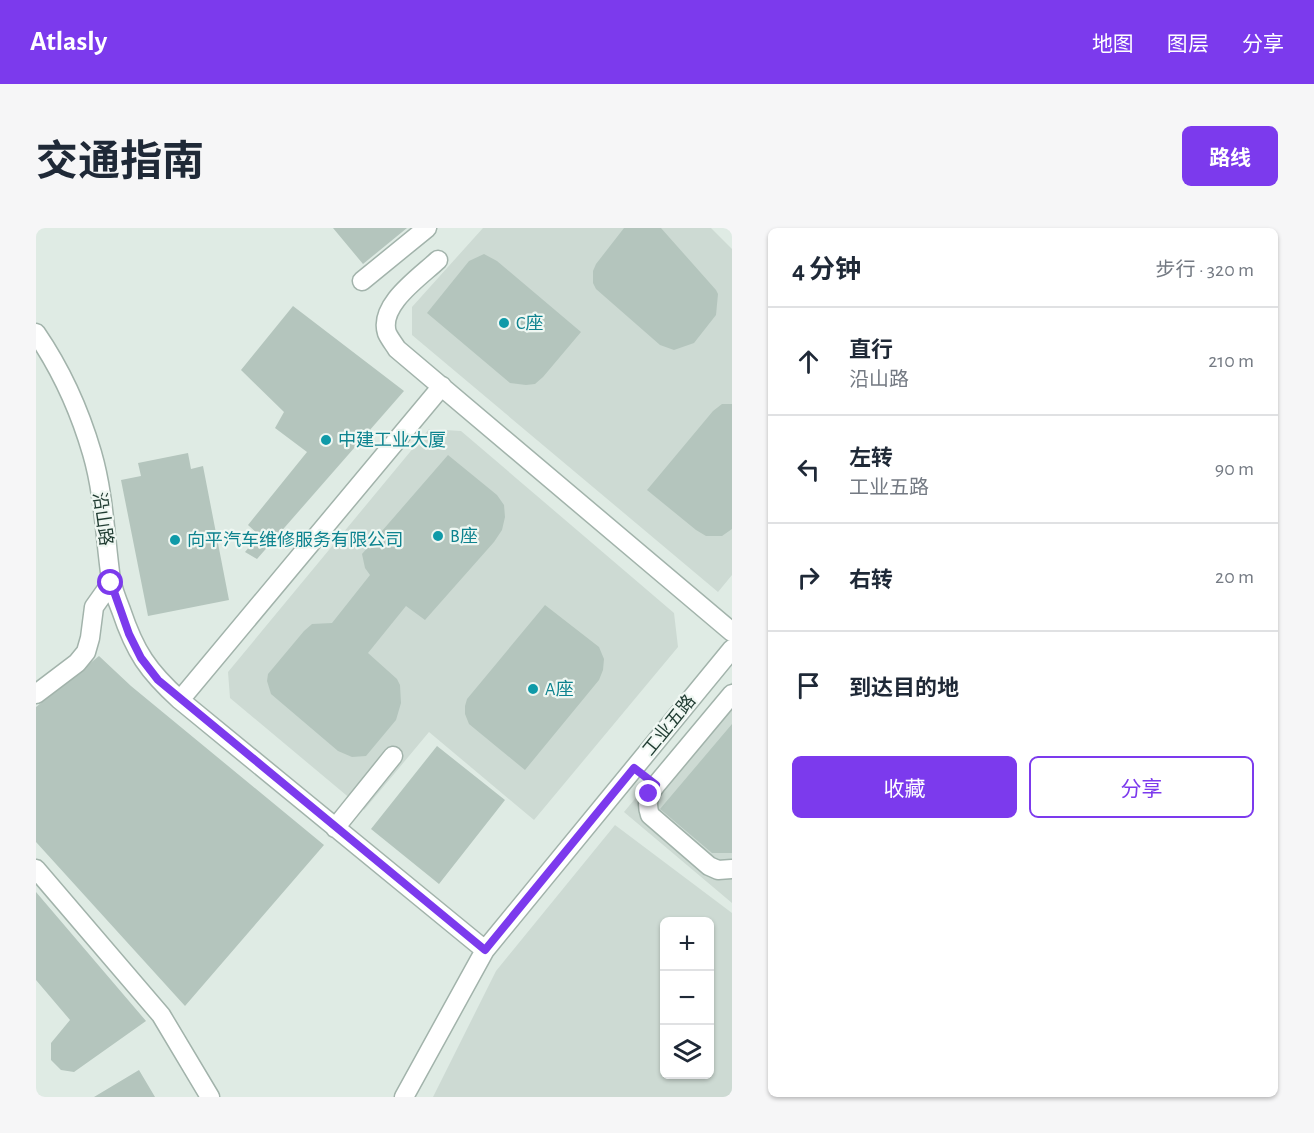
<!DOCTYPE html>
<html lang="zh">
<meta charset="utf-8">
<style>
body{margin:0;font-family:"Alegreya Sans","Noto Sans SC",sans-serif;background:#f6f6f7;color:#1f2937}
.controls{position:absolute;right:18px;bottom:18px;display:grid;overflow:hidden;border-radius:9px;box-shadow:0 2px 4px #0004}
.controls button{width:54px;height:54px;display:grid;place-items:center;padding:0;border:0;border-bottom:2px solid #e0e1e3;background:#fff;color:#1f2937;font:30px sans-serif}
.stop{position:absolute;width:18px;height:18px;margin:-14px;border:4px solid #7c3aed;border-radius:50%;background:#fff}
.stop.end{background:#7c3aed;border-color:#fff;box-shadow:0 2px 6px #0008}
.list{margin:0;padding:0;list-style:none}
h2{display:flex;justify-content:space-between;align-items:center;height:78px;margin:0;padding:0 24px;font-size:26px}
h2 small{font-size:20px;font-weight:400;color:#747a83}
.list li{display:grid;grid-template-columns:39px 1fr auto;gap:18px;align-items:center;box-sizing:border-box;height:108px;padding:0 24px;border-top:2px solid #e0e1e3}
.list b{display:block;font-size:22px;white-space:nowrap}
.list p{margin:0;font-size:20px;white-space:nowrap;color:#747a83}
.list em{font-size:20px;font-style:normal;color:#747a83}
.actions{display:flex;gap:12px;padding:18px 24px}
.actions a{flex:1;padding:14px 0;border:2px solid #7c3aed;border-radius:9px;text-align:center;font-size:21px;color:#7c3aed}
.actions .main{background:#7c3aed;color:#fff}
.icon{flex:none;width:33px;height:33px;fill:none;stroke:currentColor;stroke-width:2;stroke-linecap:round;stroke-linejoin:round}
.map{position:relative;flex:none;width:696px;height:869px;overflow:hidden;border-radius:9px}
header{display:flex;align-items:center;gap:36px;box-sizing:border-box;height:84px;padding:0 30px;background:#7c3aed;color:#fff}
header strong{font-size:28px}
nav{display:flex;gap:33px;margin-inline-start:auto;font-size:21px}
.intro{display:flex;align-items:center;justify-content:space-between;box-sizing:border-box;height:144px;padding:0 36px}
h1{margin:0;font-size:42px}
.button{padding:15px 27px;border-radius:9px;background:#7c3aed;color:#fff;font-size:21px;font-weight:700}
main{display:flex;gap:36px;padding:0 36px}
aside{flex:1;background:#fff;border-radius:9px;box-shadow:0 2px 4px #0004}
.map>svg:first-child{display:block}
.built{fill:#cddad3;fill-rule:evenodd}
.building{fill:#b4c5bd}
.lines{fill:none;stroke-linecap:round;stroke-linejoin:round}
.minor-casing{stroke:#a2b3ab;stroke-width:21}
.minor{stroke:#fff;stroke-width:18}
.route{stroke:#7c3aed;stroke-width:8}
.culture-dot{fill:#0f9aa8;stroke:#eff7f2;stroke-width:2}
.labels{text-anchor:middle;stroke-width:4.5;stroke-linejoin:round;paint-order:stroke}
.culture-label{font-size:18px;fill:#0d838f;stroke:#eff7f2;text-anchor:start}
.street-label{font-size:18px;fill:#1f3b31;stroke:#eff7f2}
</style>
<header>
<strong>Atlasly</strong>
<nav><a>地图</a><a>图层</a><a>分享</a></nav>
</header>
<div class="intro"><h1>交通指南</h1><a class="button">路线</a></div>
<main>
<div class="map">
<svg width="696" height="869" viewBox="0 0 696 869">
<rect width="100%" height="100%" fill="#dfebe4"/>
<path class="built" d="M447,0H675L696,21V347L682,364L376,107V79Z
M393,201L425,203L638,385L642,419L498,592L393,504L328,582L194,470L192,444Z
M696,454V675L588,584Z
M579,597L696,685V869H397L460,743ZM628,694H674V846H628Z"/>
<path class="building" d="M297,0H371L327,36Z
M588,0H625L680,62L682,66L680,87L658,115L638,122L624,117L560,61L557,55V43L560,36Z
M448,26L461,33L545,104L507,149L499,156L490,157L474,155L391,85L433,33Z
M257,78L368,163L221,331L209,324L223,307L212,297L271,224L239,200L248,184L205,142Z
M686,176H696V301L686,308H670L660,302L611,262L677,183Z
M152,225L155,241L167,238L193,372L112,388L85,252L105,248L102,235Z
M412,227L461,267L468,277L469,289L466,302L458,314L389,392L370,378L332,425L361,451L364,457L365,475L360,492L330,528L316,529L302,523L235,466L231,453L232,446L268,403L276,396L296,395L334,347L329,340L326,326Z
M509,377L563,419L568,431L567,442L563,452L489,542L433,496L429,486V478L431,471Z
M63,428L95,458L288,617L149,778L0,614V479Z
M696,496V625H676L624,581Z
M401,518L469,572L403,656L335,601Z
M0,664L110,793L38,844L25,842L15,832V815L34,792L0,752Z
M103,842L119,869H58Z"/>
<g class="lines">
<defs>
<path id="minor" d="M402,32C384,49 342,77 351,105C353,110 358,116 361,121L696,404
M326,53L391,0
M0,105C24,140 44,184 56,225C68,266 69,309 75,352C77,362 81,372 85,382C99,424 112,443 144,472L449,722
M0,466L41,435L50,424L54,410L58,379L75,355
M696,466L620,557C612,568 610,575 614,587L673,638L682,642L696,641
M144,472L406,158
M299,600L357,528
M0,641L125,787L174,869
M368,869L449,722L696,421"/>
</defs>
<use href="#minor" class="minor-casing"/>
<use href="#minor" class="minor"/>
</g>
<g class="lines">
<path class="route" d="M75,355L93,406L105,430L122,452L449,722L598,540L620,557L613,566"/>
</g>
<g class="culture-dot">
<circle cx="468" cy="95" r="6"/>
<circle cx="290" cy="212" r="6"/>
<circle cx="402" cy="308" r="6"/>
<circle cx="139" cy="312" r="6"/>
<circle cx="497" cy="461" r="6"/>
</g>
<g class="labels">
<g class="culture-label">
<text x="480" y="101">C座</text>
<text x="302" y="218">中建工业大厦</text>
<text x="414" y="314">B座</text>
<text x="151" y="318">向平汽车维修服务有限公司</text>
<text x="509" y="467">A座</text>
</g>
<g class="street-label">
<text transform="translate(67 291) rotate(82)" y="6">沿山路</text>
<text transform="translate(633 497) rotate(-51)" y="6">工业五路</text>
</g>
</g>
</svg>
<div class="controls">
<button>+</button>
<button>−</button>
<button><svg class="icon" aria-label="layers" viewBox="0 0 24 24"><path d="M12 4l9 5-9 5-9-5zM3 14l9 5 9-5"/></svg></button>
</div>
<div class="stop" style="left:75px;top:355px"></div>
<div class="stop end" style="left:613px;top:566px"></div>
</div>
<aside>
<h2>4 分钟<small>步行 · 320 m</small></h2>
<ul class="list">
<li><svg class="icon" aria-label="ahead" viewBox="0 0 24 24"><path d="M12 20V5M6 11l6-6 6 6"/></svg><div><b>直行</b><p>沿山路</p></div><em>210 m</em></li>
<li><svg class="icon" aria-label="left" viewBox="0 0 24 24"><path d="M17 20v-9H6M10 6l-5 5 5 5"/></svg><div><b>左转</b><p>工业五路</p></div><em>90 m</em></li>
<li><svg class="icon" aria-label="right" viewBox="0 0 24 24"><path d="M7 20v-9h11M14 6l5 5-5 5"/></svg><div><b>右转</b></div><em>20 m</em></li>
<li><svg class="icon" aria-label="arrive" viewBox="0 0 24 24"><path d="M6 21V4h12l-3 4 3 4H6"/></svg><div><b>到达目的地</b></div></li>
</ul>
<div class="actions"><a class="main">收藏</a><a>分享</a></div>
</aside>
</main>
